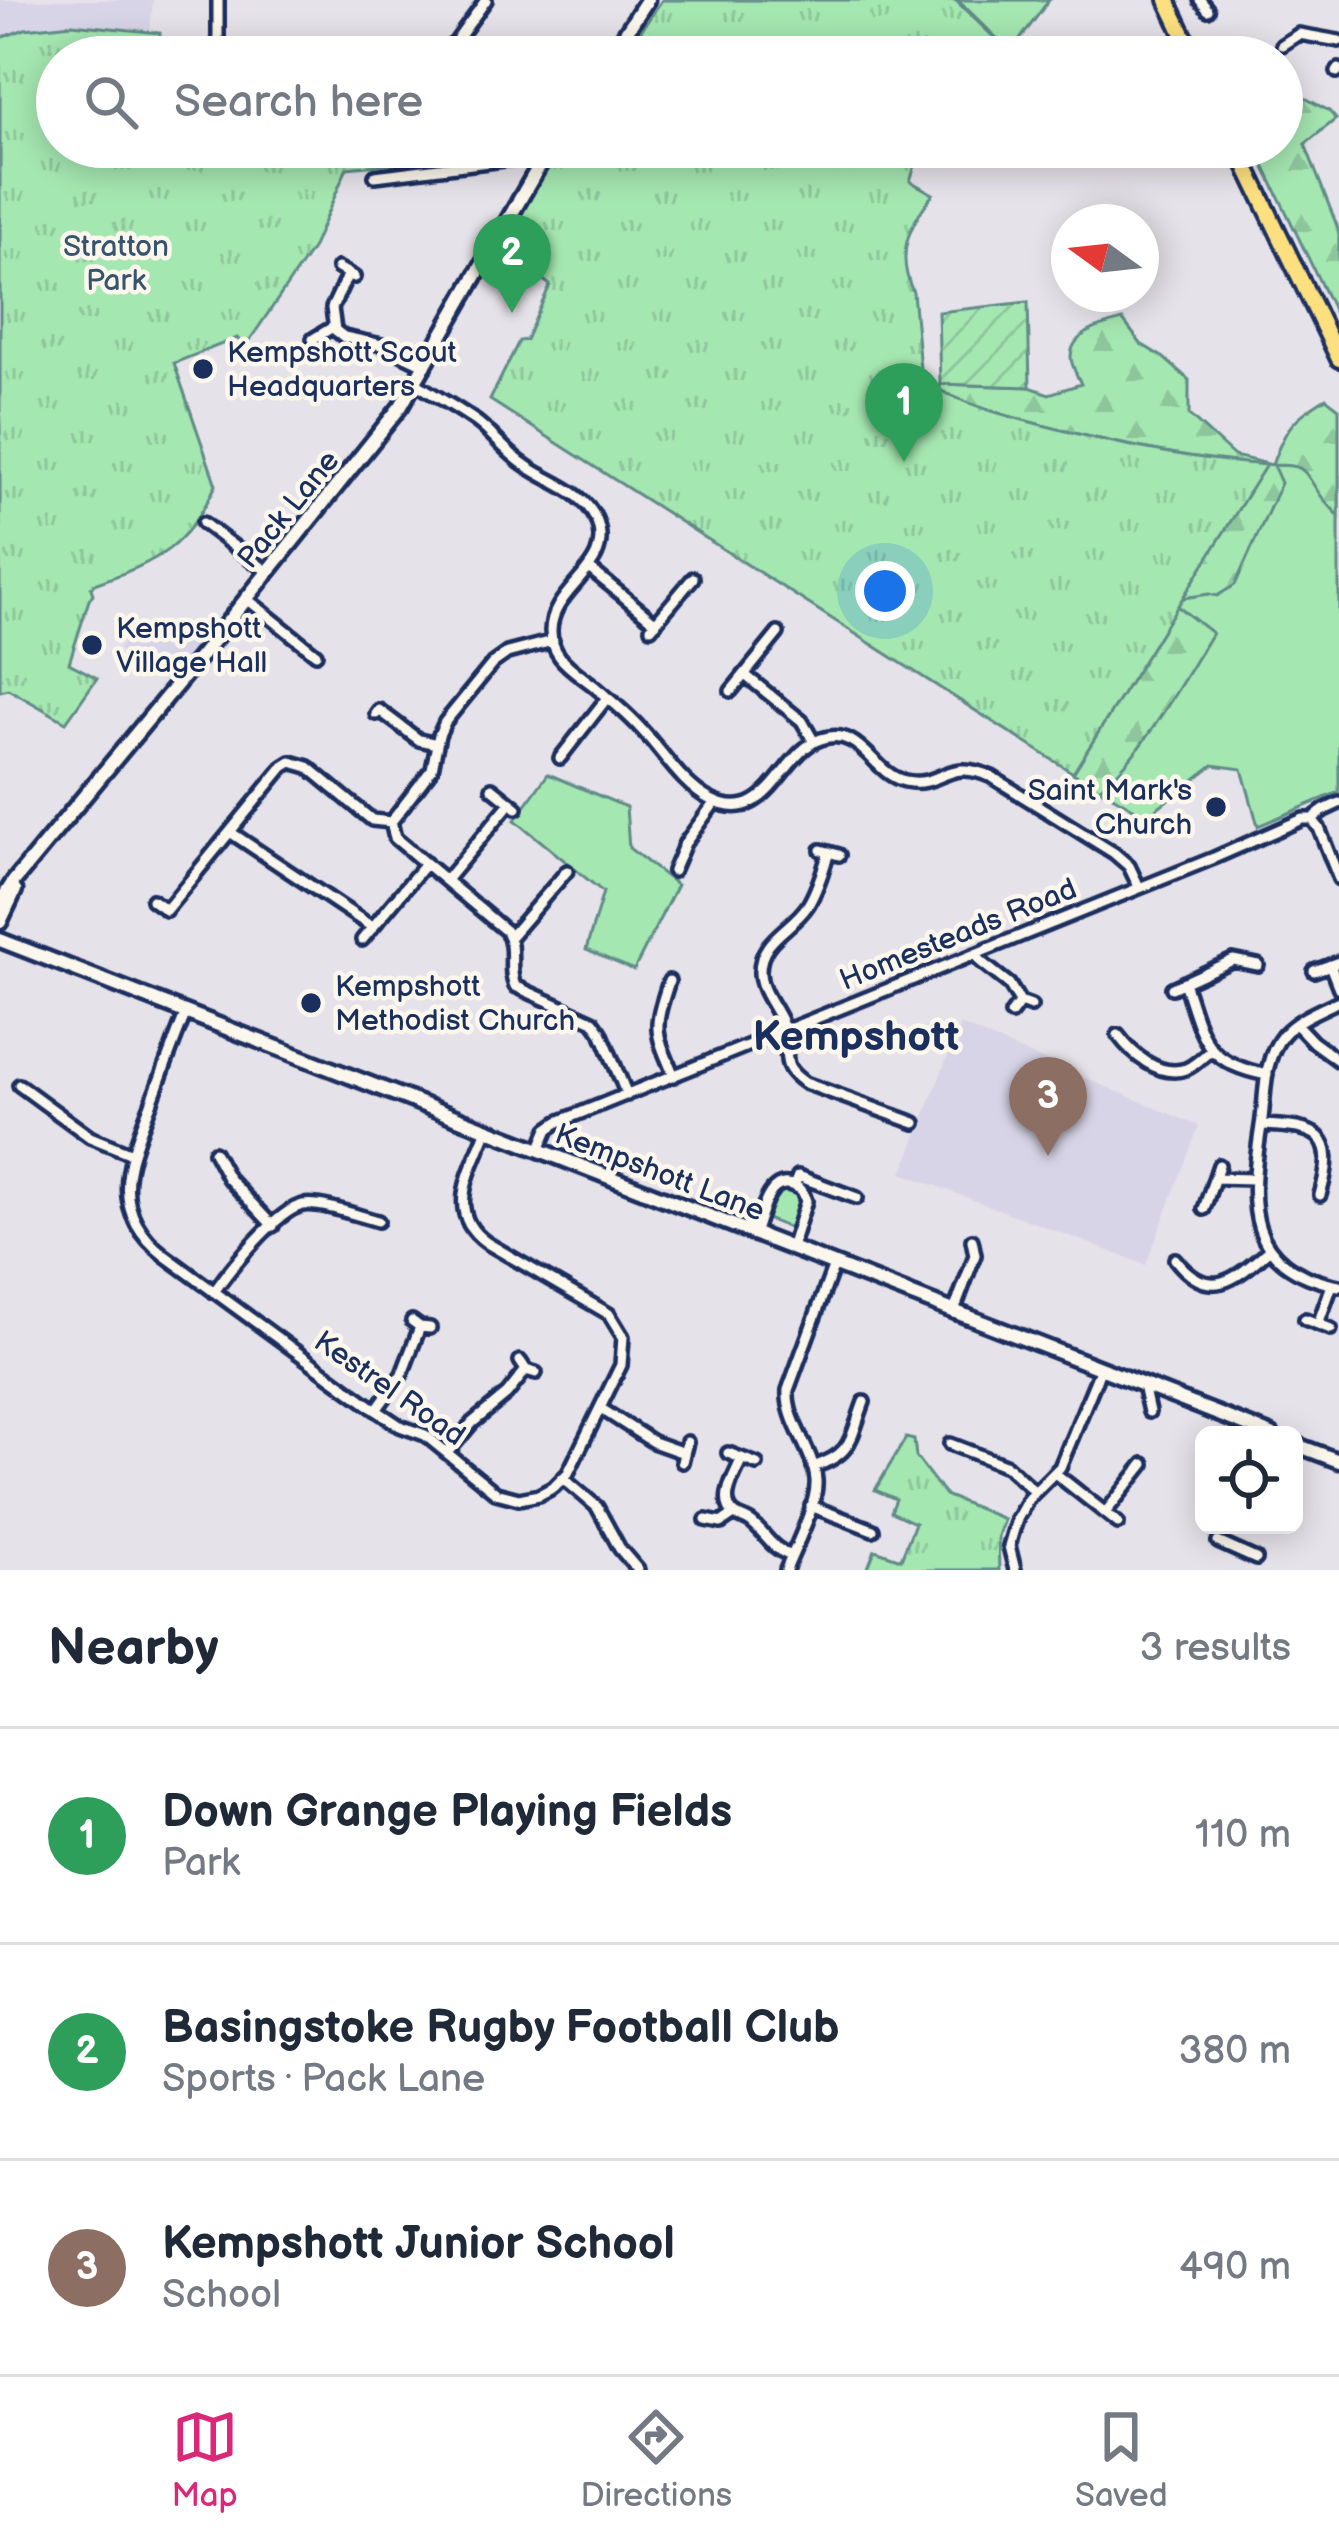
<!DOCTYPE html>
<meta charset="utf-8">
<style>
body{margin:0;font-family:"Balsamiq Sans",sans-serif;background:#f6f6f7;color:#1f2937}
.controls{position:absolute;right:36px;bottom:36px;display:grid;overflow:hidden;border-radius:18px;box-shadow:0 6px 30px #0003}
.controls button{width:108px;height:108px;display:grid;place-items:center;padding:0;border:0;border-bottom:3px solid #e0e1e3;background:#fff;color:#1f2937;font:60px sans-serif}
.compass{position:absolute;left:1051px;top:204px;width:108px;height:108px;border-radius:50%;background:#fff;box-shadow:0 6px 30px #0003;rotate:285deg}
.you{position:absolute;left:885px;top:591px;width:42px;height:42px;margin:-30px;border:9px solid #fff;border-radius:50%;background:#1a73e8;box-shadow:0 0 0 18px #1a73e833}
.badge{display:grid;place-items:center;width:78px;height:78px;border-radius:50%;background:#db2777;color:#fff;font-size:39px;font-weight:700}
.pin{position:absolute;translate:-50% -99px;filter:drop-shadow(0 3px 6px #0008)}
.pin::after{content:'';position:absolute;top:63px;width:42px;height:36px;background:inherit;clip-path:polygon(0 0,100% 0,50% 100%)}
.list{margin:0;padding:0;list-style:none}
h2{display:flex;justify-content:space-between;align-items:center;height:156px;margin:0;padding:0 48px;font-size:51px}
h2 small{font-size:39px;font-weight:400;color:#747a83}
.list li{display:grid;grid-template-columns:78px 1fr auto;gap:36px;align-items:center;box-sizing:border-box;height:216px;padding:0 48px;border-top:3px solid #e0e1e3}
.list b{display:block;font-size:45px;white-space:nowrap}
.list p{margin:0;font-size:39px;white-space:nowrap;color:#747a83}
.list em{font-size:39px;font-style:normal;color:#747a83}
.icon{flex:none;width:66px;height:66px;fill:none;stroke:currentColor;stroke-width:2;stroke-linecap:round;stroke-linejoin:round}
.map{position:relative;flex:none;width:1339px;height:1570px;overflow:hidden}
.search{position:absolute;background:#fff;box-shadow:0 6px 30px #0003;left:36px;right:36px;top:36px;height:132px;display:flex;align-items:center;gap:30px;box-sizing:border-box;padding:0 42px;border-radius:66px;color:#747a83;font-size:45px}
.sheet{height:804px;background:#fff}
nav{display:flex;justify-content:space-around;align-items:center;box-sizing:border-box;height:168px;border-top:3px solid #e0e1e3;background:#fff;font-size:33px;color:#747a83}
nav a{display:grid;justify-items:center;gap:6px}
nav .on{color:#db2777}
.map>svg:first-child{display:block}
.built{fill:#d8d4e7}
.grass{fill:#a5e7b1;stroke:#608b88;stroke-width:3}
.forest{fill:url(#forest-firs);stroke:#608b88;stroke-width:3}
.park{fill:url(#park-tufts);stroke:#608b88;stroke-width:3}
.garden{fill:url(#garden-furrows);stroke:#608b88;stroke-width:3}
.lines{fill:none;stroke-linecap:round;stroke-linejoin:round}
.street-casing{stroke:#1b2f5e;stroke-width:18}
.secondary-casing{stroke:#1b2f5e;stroke-width:21}
.primary-casing{stroke:#1b2f5e;stroke-width:22}
.street{stroke:#fbf7ec;stroke-width:9}
.secondary{stroke:#fbf7ec;stroke-width:12}
.primary{stroke:#fce080;stroke-width:14}
.poi-dot{fill:#1b2f5e;stroke:#fbf7ec;stroke-width:4.5}
.labels{text-anchor:middle;stroke-width:9;stroke-linejoin:round;paint-order:stroke}
.park-label{font-size:30px;fill:#37546f;stroke:#fbf7ec}
.poi-label{font-size:30px;fill:#1b2f5e;stroke:#fbf7ec;text-anchor:start}
.street-label{font-size:30px;fill:#1b2f5e;stroke:#fbf7ec}
.district-label{font-size:42px;font-weight:bold;fill:#1b2f5e;stroke:#fbf7ec}
</style>
<div class="map">
<svg width="1339" height="1570" viewBox="0 0 1339 1570">
<defs>
<pattern id="forest-firs" width="22" height="20" patternUnits="userSpaceOnUse" patternTransform="scale(3)"><rect width="22" height="20" fill="#a5e7b1"/><path d="M5 1l3.5 6h-7zM16 11l3.5 6h-7z" fill="#8dc69b"/></pattern>
<pattern id="park-tufts" width="24" height="20" patternUnits="userSpaceOnUse" patternTransform="scale(3)"><rect width="24" height="20" fill="#a5e7b1"/><path d="M3 7l-1-3M5 7V3M7 7l1-3M15 17l-1-3M17 17v-4M19 17l1-3" fill="none" stroke="#8dc69b"/></pattern>
<pattern id="garden-furrows" width="10" height="10" patternUnits="userSpaceOnUse" patternTransform="scale(3)"><rect width="10" height="10" fill="#a5e7b1"/><path d="M-1 1l2-2M0 10L10 0M9 11l2-2" fill="none" stroke="#8dc69b"/></pattern>
</defs>
<rect width="100%" height="100%" fill="#e6e2e9"/>
<filter id="ink" filterUnits="userSpaceOnUse"><feTurbulence type="fractalNoise" baseFrequency=".00833" numOctaves="2"/><feDisplacementMap in="SourceGraphic" scale="24" xChannelSelector="R" yChannelSelector="G"/><feConvolveMatrix kernelMatrix="1 2 1 2 8 2 1 2 1" color-interpolation-filters="sRGB"/></filter>
<g filter="url(#ink)">
<path class="built" d="M0,0H153L150,32L72,24L25,29L0,38Z
M138,624L204,646L171,686L118,649Z
M960,1025L1199,1126L1146,1265L902,1173Z"/>
<path class="grass" d="M958,0H1049L1011,52Z
M1266,465H1295L1339,476V792L1258,826L1242,769L1213,765L1147,816L1073,773Z
M548,774L626,807L629,848L677,885L634,970L586,950L603,892L515,820Z
M784,1186L796,1191L802,1198L792,1229L764,1218L773,1194Z"/>
<path class="forest" d="M1294,92L1329,111L1336,119L1305,144L1339,231V322L1255,147H1282V95Z
M1123,320L1141,344L1164,358L1189,380V415L1234,456L1272,465C1285,428 1293,418 1326,398L1339,408V516C1333,509 1324,501 1319,493C1302,469 1307,465 1273,465L1281,483L1235,585L1217,596L1209,594L1183,598L1209,555L1253,465C1186,458 1122,445 1057,429C1018,419 976,409 940,391V384L1030,387L1049,394L1081,384C1078,377 1071,366 1071,357C1071,332 1104,325 1123,320Z
M1172,602L1212,633C1188,672 1135,768 1098,788L1073,773L1161,632Z"/>
<path class="park" d="M662,0H955L1009,52L1006,57H623Z
M72,24L160,33L158,57H57V147H174L180,153L224,147H468L469,151L541,147L540,149L347,168L312,249L245,347L237,338L174,363L216,485C185,549 159,561 94,584L91,588L93,594L89,600L69,663L97,678L66,722L8,689L0,691V38L25,29Z
M558,147H921L910,181L933,194C909,226 895,253 913,292L921,380C964,406 1014,418 1062,430C1132,448 1194,459 1266,465L1073,773L490,400L519,341L526,340L550,285L503,249L536,182Z
M906,1438L914,1440L916,1457L945,1495L1004,1519L998,1536L999,1570H867L875,1550L901,1559L915,1523L891,1512L896,1499L875,1490Z"/>
<path class="garden" d="M1028,302L1030,387L940,384L938,312Z"/>
<g class="lines">
<defs>
<path id="street" d="M1200,0L1208,10
M1282,45L1299,34L1339,41
M218,57V0
M436,57L455,43L486,0
M1337,72L1339,69
M375,176L544,155
M338,268L354,277
M348,274L332,308L335,330L344,337L382,345L426,366
M313,339L333,327
M416,383C436,397 458,408 477,422C494,435 507,453 525,465C548,482 583,490 596,519C617,568 551,587 551,631C551,640 554,649 560,657C568,668 583,677 594,686C610,700 627,713 641,729C663,752 682,785 711,800C768,829 781,752 821,739C862,725 872,774 905,781C942,789 946,756 992,777L1114,853L1129,866L1139,887
M203,523L268,572
M589,568L656,623
M247,599L316,654
M651,628L693,578
M745,675L802,721L814,742
M731,691L778,633
M376,714L379,710L419,740L437,744
M560,758L607,698
M492,788L517,808
M1312,819L1319,828L1339,879
M391,822L395,838L506,931C517,949 507,968 515,986L593,1021L601,1032L627,1095
M391,822L432,769L439,735L445,722L493,663L507,653L553,641
M230,832L372,927
M821,850L839,855
M829,852C823,870 818,889 808,905C792,930 759,939 760,973C761,996 782,1012 785,1034C789,1059 780,1066 805,1083L915,1123
M673,871L685,843L715,802
M446,880L510,803
M152,900L166,910L283,767L291,762L308,767L372,820L391,822
M510,937L567,871
M362,940L426,863
M976,954L981,962L1009,984L1020,1002
M1330,965L1339,988
M1314,971L1339,962
M669,981C653,1030 654,1029 674,1076
M1184,982C1203,1039 1203,1062 1267,1075
M1172,988L1233,960L1258,965
M1339,1001C1320,1010 1297,1019 1283,1035C1262,1060 1266,1096 1261,1126C1249,1204 1243,1267 1339,1286
M186,1012C174,1041 163,1071 152,1101C130,1159 105,1208 164,1255L376,1410L400,1426L425,1435L496,1493L519,1499L539,1495L554,1487L568,1473L621,1365L623,1337L609,1314L487,1243C442,1212 473,1168 487,1129
M1011,1014L1020,1002L1031,1006
M1296,1024L1313,1042L1339,1061
M1118,1035C1132,1054 1159,1078 1186,1069C1194,1066 1203,1057 1210,1051
M19,1085L90,1137L132,1154
M1261,1125C1317,1127 1339,1132 1320,1195
M539,1150L548,1129L558,1122L1214,858L1303,819H1312L1324,810L1339,803
M214,1152L228,1178L273,1226
M1215,1178L1253,1179
M794,1186L798,1176L857,1198
M1204,1209L1219,1165
M754,1234C761,1216 768,1174 794,1186C804,1190 802,1191 806,1201L793,1242
M1175,1259C1210,1304 1237,1278 1270,1249
M214,1292C229,1270 277,1210 303,1205C322,1202 358,1216 378,1221
M954,1311L975,1255L972,1240
M1305,1319L1331,1329
M412,1321L420,1327L430,1328
M1318,1324L1332,1285
M520,1361L526,1370L536,1373
M1143,1385L1149,1412
M600,1408L653,1442L684,1453
M376,1410L402,1374L420,1327
M950,1444L1007,1466L1035,1492
M447,1453L472,1423L507,1394L526,1370
M728,1453L757,1464
M742,1458C736,1473 717,1501 735,1514C740,1518 748,1519 753,1524C769,1538 770,1547 791,1556
M682,1462L687,1442
M813,1467C853,1454 850,1439 864,1402
M1056,1474L1118,1523
M564,1479L597,1507L620,1549L638,1570
M811,1506L873,1530
M1105,1513L1144,1464
M706,1520L721,1523L734,1514
M1218,1542L1256,1559
M786,1570C795,1547 818,1504 816,1480C813,1448 786,1423 788,1390L834,1265
M1015,1570L1009,1546L1017,1519L1028,1499L1060,1467L1101,1368"/>
<path id="secondary" d="M610,57L647,0
M0,903L14,881L203,653L401,406L550,147
M0,922L15,890
M0,940L1272,1435
M1294,1444L1339,1461"/>
<path id="primary" d="M1167,0L1194,57
M1237,147L1339,359"/>
</defs>
<use href="#street" class="street-casing"/>
<use href="#secondary" class="secondary-casing"/>
<use href="#primary" class="primary-casing"/>
<use href="#street" class="street"/>
<use href="#secondary" class="secondary"/>
<use href="#primary" class="primary"/>
</g>
</g>
<g class="poi-dot">
<circle cx="203" cy="369" r="12"/>
<circle cx="92" cy="645" r="12"/>
<circle cx="1216" cy="807" r="12"/>
<circle cx="311" cy="1003" r="12"/>
</g>
<g class="labels">
<g class="park-label">
<text x="116" y="256">Stratton<tspan x="116" dy="34">Park</tspan></text>
</g>
<g class="poi-label">
<text x="227" y="362">Kempshott Scout<tspan x="227" dy="34">Headquarters</tspan></text>
<text x="116" y="638">Kempshott<tspan x="116" dy="34">Village Hall</tspan></text>
<text x="1192" y="800" text-anchor="end">Saint Mark's<tspan x="1192" dy="34">Church</tspan></text>
<text x="335" y="996">Kempshott<tspan x="335" dy="34">Methodist Church</tspan></text>
</g>
<g class="street-label">
<text transform="translate(288 509) rotate(-51)" y="10">Pack Lane</text>
<text transform="translate(958 934) rotate(-22)" y="10">Homesteads Road</text>
<text transform="translate(660 1172) rotate(21)" y="10">Kempshott Lane</text>
<text transform="translate(390 1388) rotate(35)" y="10">Kestrel Road</text>
</g>
<g class="district-label">
<text x="856" y="1050">Kempshott</text>
</g>
</g>
</svg>
<div class="controls">
<button><svg class="icon" aria-label="locate" viewBox="0 0 24 24"><circle cx="12" cy="12" r="6"/><path d="M12 2v4M12 18v4M2 12h4M18 12h4"/></svg></button>
</div>
<svg class="compass" viewBox="-18 -18 36 36"><path d="M0-13l5 13h-10z" fill="#e53935"/><path d="M0 13l5-13h-10z" fill="#747a83"/></svg>
<div class="you"></div>
<div class="pin badge" style="left:904px;top:462px;background:#2e9e5b">1</div>
<div class="pin badge" style="left:512px;top:313px;background:#2e9e5b">2</div>
<div class="pin badge" style="left:1048px;top:1156px;background:#8d6e63">3</div>
<div class="search"><svg class="icon" aria-label="search" viewBox="0 0 24 24"><circle cx="10" cy="10" r="6"/><path d="M15 15l6 6"/></svg>Search here</div>
</div>
<section class="sheet">
<h2>Nearby<small>3 results</small></h2>
<ul class="list">
<li><span class="badge" style="background:#2e9e5b">1</span><div><b>Down Grange Playing Fields</b><p>Park</p></div><em>110 m</em></li>
<li><span class="badge" style="background:#2e9e5b">2</span><div><b>Basingstoke Rugby Football Club</b><p>Sports · Pack Lane</p></div><em>380 m</em></li>
<li><span class="badge" style="background:#8d6e63">3</span><div><b>Kempshott Junior School</b><p>School</p></div><em>490 m</em></li>
</ul>
</section>
<nav>
<a class="on"><svg class="icon" aria-label="map" viewBox="0 0 24 24"><path d="M3 6l6-2 6 2 6-2v14l-6 2-6-2-6 2zM9 4v14M15 6v14"/></svg>Map</a>
<a><svg class="icon" aria-label="directions" viewBox="0 0 24 24"><path d="M12 3l9 9-9 9-9-9zM9 14v-3h6M13 9l2 2-2 2"/></svg>Directions</a>
<a><svg class="icon" aria-label="saved" viewBox="0 0 24 24"><path d="M7 4h10v16l-5-4-5 4z"/></svg>Saved</a>
</nav>
